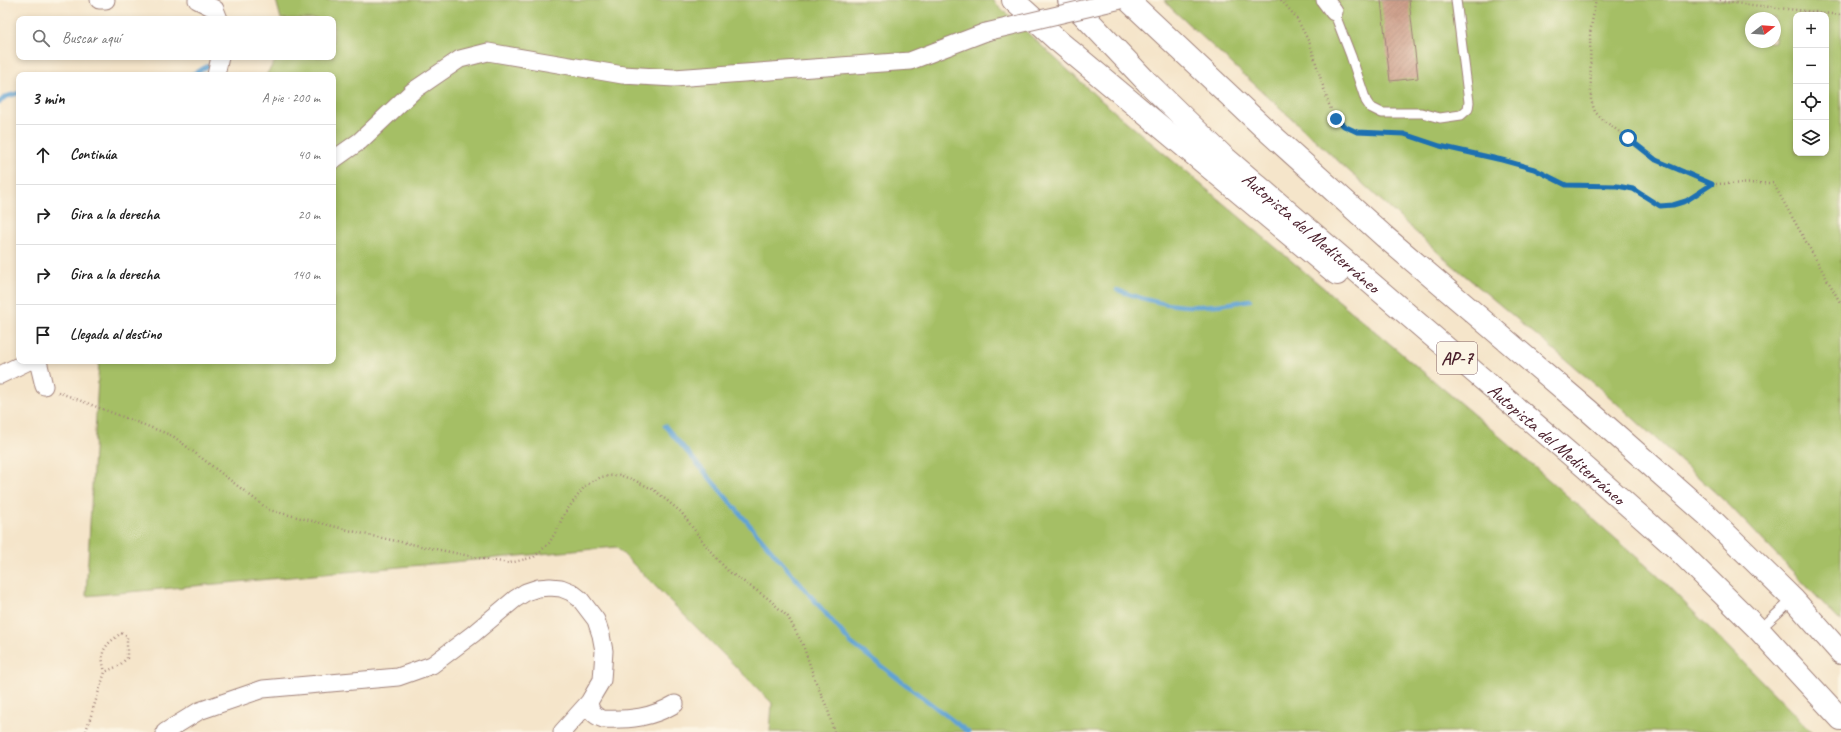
<!DOCTYPE html>
<html lang="es">
<meta charset="utf-8">
<style>
body{margin:0;font-family:Caveat,sans-serif;background:#f6f6f6;color:#222}
.controls{position:absolute;right:12px;top:12px;display:grid;overflow:hidden;border-radius:8px;box-shadow:0 2px 6px #0003}
.controls button{width:36px;height:36px;display:grid;place-items:center;padding:0;border:0;border-bottom:1px solid #e0e0e0;background:#fff;color:#222;font:20px sans-serif}
.compass{position:absolute;left:1745px;top:12px;width:36px;height:36px;border-radius:50%;background:#fff;box-shadow:0 2px 6px #0003;rotate:73deg}
.stop{position:absolute;width:12px;height:12px;margin:-9px;border:3px solid #1f6fb2;border-radius:50%;background:#fff}
.stop.end{background:#1f6fb2;border-color:#fff;box-shadow:0 1px 4px #0008}
.list{margin:0;padding:0;list-style:none}
h2{display:flex;justify-content:space-between;align-items:center;height:52px;margin:0;padding:0 16px;font-size:17px}
h2 small{font-size:13px;font-weight:400;color:#767676}
.list li{display:grid;grid-template-columns:26px 1fr auto;gap:12px;align-items:center;box-sizing:border-box;height:60px;padding:0 16px;border-top:1px solid #e0e0e0}
.list b{display:block;font-size:15px;white-space:nowrap}
.list em{font-size:13px;font-style:normal;color:#767676}
.icon{flex:none;width:22px;height:22px;fill:none;stroke:currentColor;stroke-width:2;stroke-linecap:round;stroke-linejoin:round}
.map{position:relative;flex:none;width:1841px;height:732px;overflow:hidden}
.search{position:absolute;background:#fff;box-shadow:0 2px 6px #0003;left:16px;top:16px;width:320px;height:44px;display:flex;align-items:center;gap:10px;box-sizing:border-box;padding:0 14px;border-radius:8px;color:#767676;font-size:15px}
.panel{position:absolute;background:#fff;box-shadow:0 2px 6px #0003;left:16px;top:72px;width:320px;height:292px;border-radius:8px}
.map>svg:first-child{display:block}
.green{fill:#a5bf65;stroke:#786f48;fill-rule:evenodd}
.lines{fill:none;stroke-linecap:round;stroke-linejoin:round}
.stream{stroke:#60a3d4;stroke-width:4.5}
.building{fill:url(#building-hatch)}
.service-casing{stroke:#a0827a;stroke-width:11}
.minor-casing{stroke:#a0827a;stroke-width:19}
.motorway-casing{stroke:#a0827a;stroke-width:24}
.path{stroke:#a0827a;stroke-width:2.5;stroke-dasharray:1 3;stroke-linecap:butt}
.service{stroke:#fff;stroke-width:9}
.minor{stroke:#fff;stroke-width:17}
.motorway{stroke:#fff;stroke-width:22}
.minor-bridge-casing{stroke:#a0827a;stroke-width:19;stroke-linecap:butt}
.minor-bridge{stroke:#fff;stroke-width:17}
.route{stroke:#1f6fb2;stroke-width:5}
.labels{text-anchor:middle;stroke-width:3;stroke-linejoin:round;paint-order:stroke}
.shield{fill:#fcf5e5;stroke:#7f5f63;stroke-width:1}
.shield-label{font-size:18px;font-weight:bold;fill:#4a1f2b}
.street-label{font-size:19px;fill:#4a1f2b;stroke:#fcf5e5}
</style>
<div class="map">
<svg width="1841" height="732" viewBox="0 0 1841 732">
<defs>
<pattern id="building-hatch" width="6" height="6" patternUnits="userSpaceOnUse"><rect width="6" height="6" fill="#cd9e89"/><path d="M-1 1l2-2M0 6l6-6M5 7l2-2" fill="none" stroke="#a88070"/></pattern>
</defs>
<rect width="100%" height="100%" fill="#fcf5e5"/>
<filter id="ink" filterUnits="userSpaceOnUse"><feTurbulence type="fractalNoise" baseFrequency=".025" numOctaves="2"/><feDisplacementMap in="SourceGraphic" scale="8" xChannelSelector="R" yChannelSelector="G"/><feConvolveMatrix kernelMatrix="1 2 1 2 8 2 1 2 1" color-interpolation-filters="sRGB"/></filter>
<filter id="wash" filterUnits="userSpaceOnUse"><feTurbulence type="fractalNoise" baseFrequency=".012" numOctaves="4" result="noise"/><feDisplacementMap in="SourceGraphic" scale="16" xChannelSelector="R" yChannelSelector="G"/><feGaussianBlur stdDeviation="0.9" result="paint"/><feColorMatrix in="noise" values="0 0 0 0 0 0 0 0 0 0 0 0 0 0 0 0 0 1.4 0 .05"/><feComposite in="paint" operator="in"/></filter>
<g filter="url(#wash)">
<rect width="100%" height="100%" fill="#f5e5ca"/>
<path class="green" d="M276,0H992L1096,96L1498,435L1658,576L1812,732H770L772,703L616,547L86,596L99,361H333V75H266L278,57H333V19H281Z
M1164,0H1841V622L1729,505L1602,390L1444,258L1171,8ZM1796,15H1826V153H1796ZM1751,18H1775V42H1751Z"/>
<g class="lines">
<path class="stream" d="M191,75L208,66
M0,102L5,97L19,93
M1117,290C1169,309 1197,310 1250,300
M665,426L851,643L968,732"/>
</g>
<g id="blocks">
<path class="building" d="M1381,0H1409L1418,78L1390,81Z"/>
</g>
</g>
<g filter="url(#ink)">
<use href="#blocks" fill-opacity="0" stroke="#a0827a" stroke-width="1"/>
<g class="lines">
<defs>
<path id="service" d="M1334,12L1351,56L1366,101L1370,107L1382,113H1422L1440,118L1461,115L1468,109L1469,102L1456,0
M1759,630L1793,599"/>
<path id="minor" d="M99,0H106
M197,0L215,9L219,19
M1325,0L1334,12
M216,75L220,57
M333,160L360,141L413,91L460,59L488,52L623,75L674,78L910,61L986,32
M38,361L44,386
M0,375L29,361
M589,702C590,711 594,716 603,719C630,720 651,718 675,704
M165,732L199,711L263,689L398,677L432,665L473,634L515,599L526,592L538,588L550,587L561,588L571,592L580,599L596,620L601,635L604,651L602,680L596,690L589,702L562,732"/>
<g id="motorway">
<path d="M1013,0L1057,40L1337,274"/>
<path id="s1" d="M1069,0L1147,82L1222,155L1586,468L1676,548L1759,630L1841,719"/>
<path d="M1128,0L1263,127L1385,237L1588,410L1706,514L1793,599L1841,653"/>
</g>
</defs>
<use href="#service" class="service-casing"/>
<use href="#minor" class="minor-casing"/>
<use href="#motorway" class="motorway-casing"/>
<path class="path" d="M1281,0L1296,17L1310,44L1328,102L1335,119L1344,126L1357,132L1404,134L1441,146L1502,159L1534,169L1566,185L1617,186L1633,189L1660,206L1673,205L1686,201L1712,184L1656,160L1628,138L1603,120L1595,112L1591,100L1590,33L1596,0
M1720,0L1725,2L1841,15
M1712,184L1773,183L1841,304
M58,392L173,436L269,510L372,536L489,560L510,563L534,557L549,543L557,530L564,514L585,486L601,477L619,475L634,480L654,490L681,512L707,547L728,571L769,599L788,617L803,645L815,680L828,710L834,732
M86,731L105,672L120,665L127,658V636L121,633C104,647 99,649 105,672"/>
<use href="#service" class="service"/>
<use href="#minor" class="minor"/>
<use href="#motorway" class="motorway"/>
<defs>
<path id="minor-bridge" d="M986,32L1121,0"/>
</defs>
<use href="#minor-bridge" class="minor-bridge-casing"/>
<use href="#minor-bridge" class="minor-bridge"/>
</g>
</g>
<g class="lines" filter="url(#ink)">
<path class="route" d="M1336,119L1344,126L1357,132L1404,134L1440,146L1502,160L1534,169L1566,185L1617,186L1633,189L1660,206L1673,205L1686,201L1712,184L1656,160L1628,138"/>
</g>
<g class="labels">
<rect class="shield" x="1437" y="342" width="40" height="32" rx="3"/>
<g class="shield-label">
<text x="1457" y="364">AP-7</text>
</g>
<g class="street-label">
<text dy="7" stroke="none"><textPath href="#s1" startOffset="336">Autopista del Mediterráneo</textPath></text>
<text dy="7" stroke="none"><textPath href="#s1" startOffset="660">Autopista del Mediterráneo</textPath></text>
</g>
</g>
</svg>
<div class="controls">
<button>+</button>
<button>−</button>
<button><svg class="icon" aria-label="locate" viewBox="0 0 24 24"><circle cx="12" cy="12" r="6"/><path d="M12 2v4M12 18v4M2 12h4M18 12h4"/></svg></button>
<button><svg class="icon" aria-label="layers" viewBox="0 0 24 24"><path d="M12 4l9 5-9 5-9-5zM3 14l9 5 9-5"/></svg></button>
</div>
<svg class="compass" viewBox="-18 -18 36 36"><path d="M0-13l5 13h-10z" fill="#e53935"/><path d="M0 13l5-13h-10z" fill="#767676"/></svg>
<div class="stop" style="left:1628px;top:138px"></div>
<div class="stop end" style="left:1336px;top:119px"></div>
<div class="search"><svg class="icon" aria-label="search" viewBox="0 0 24 24"><circle cx="10" cy="10" r="6"/><path d="M15 15l6 6"/></svg>Buscar aquí</div>
<section class="panel">
<h2>3 min<small>A pie · 200 m</small></h2>
<ul class="list">
<li><svg class="icon" aria-label="ahead" viewBox="0 0 24 24"><path d="M12 20V5M6 11l6-6 6 6"/></svg><div><b>Continúa</b></div><em>40 m</em></li>
<li><svg class="icon" aria-label="right" viewBox="0 0 24 24"><path d="M7 20v-9h11M14 6l5 5-5 5"/></svg><div><b>Gira a la derecha</b></div><em>20 m</em></li>
<li><svg class="icon" aria-label="right" viewBox="0 0 24 24"><path d="M7 20v-9h11M14 6l5 5-5 5"/></svg><div><b>Gira a la derecha</b></div><em>140 m</em></li>
<li><svg class="icon" aria-label="arrive" viewBox="0 0 24 24"><path d="M6 21V4h12l-3 4 3 4H6"/></svg><div><b>Llegada al destino</b></div></li>
</ul>
</section>
</div>
